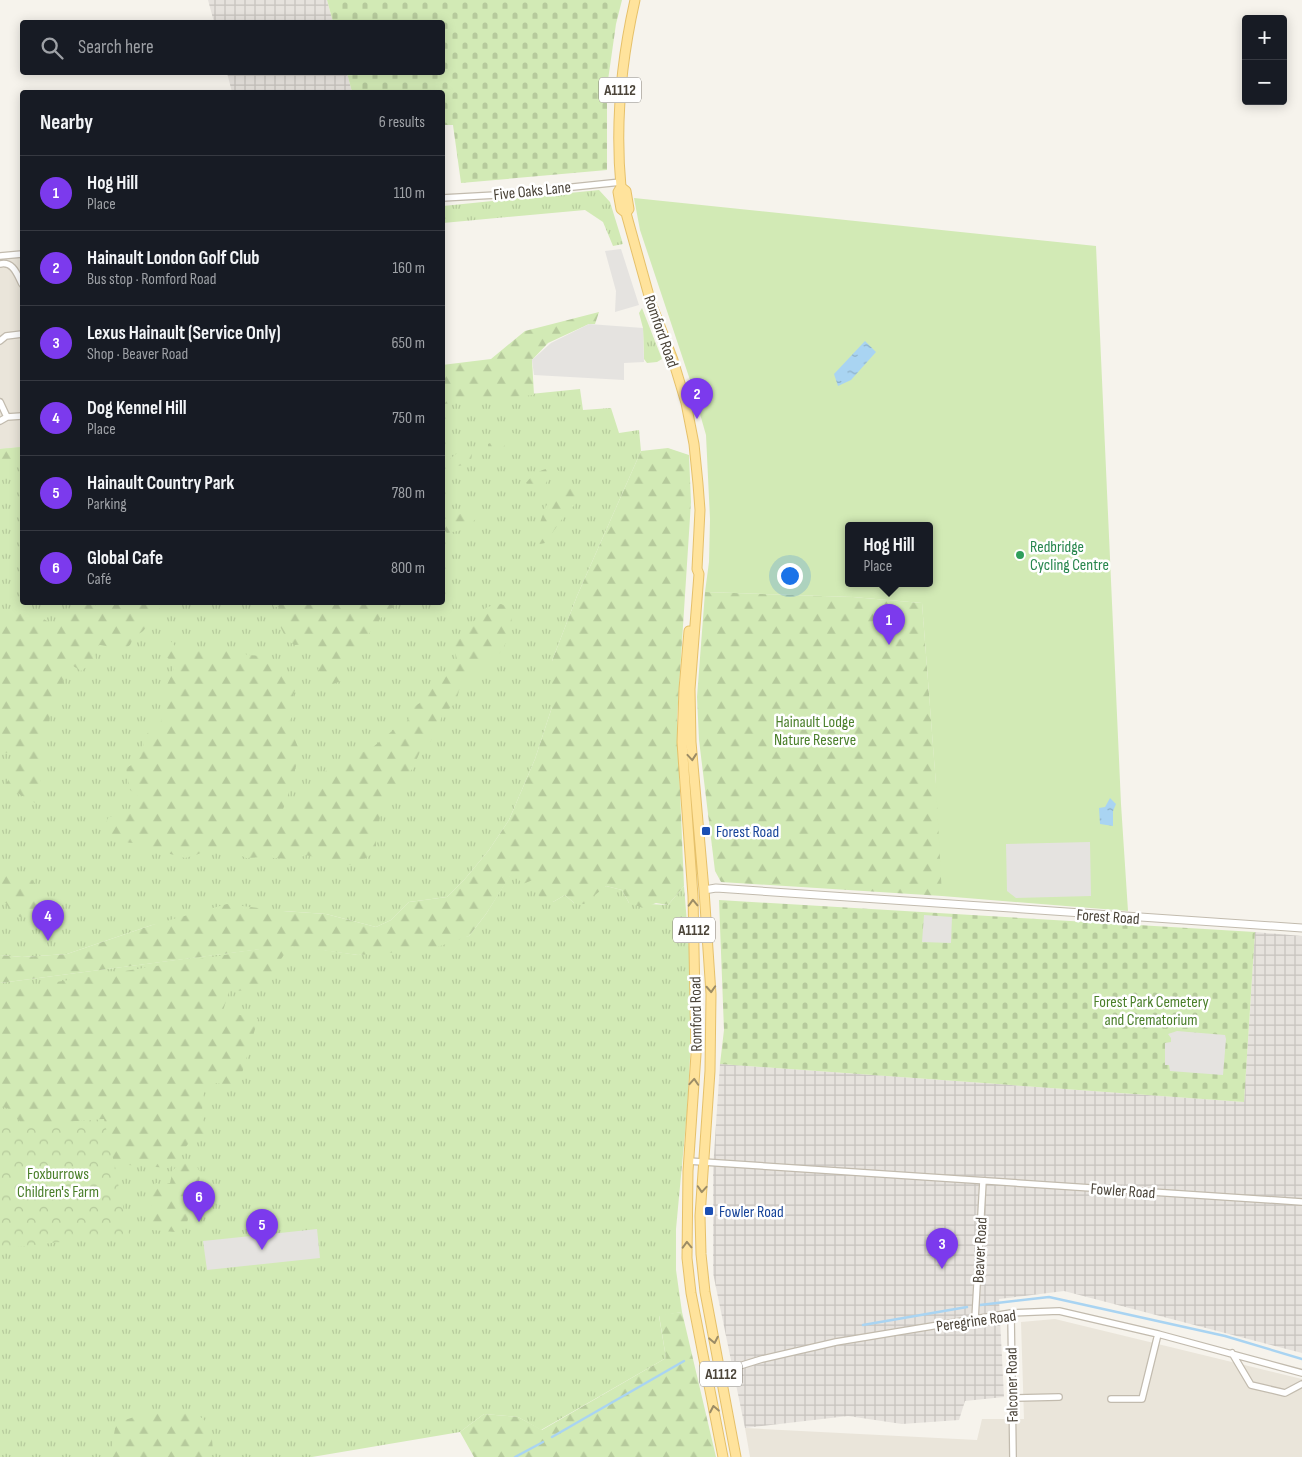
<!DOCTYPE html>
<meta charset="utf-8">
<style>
body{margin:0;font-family:"Sofia Sans Condensed",sans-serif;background:#242831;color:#f1f3f6}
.controls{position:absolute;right:15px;top:15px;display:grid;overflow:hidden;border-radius:5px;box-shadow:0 2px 12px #0003}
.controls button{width:45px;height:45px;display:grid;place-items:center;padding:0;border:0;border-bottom:1px solid #363941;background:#171b24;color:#f1f3f6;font:25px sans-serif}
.you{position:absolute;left:789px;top:575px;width:18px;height:18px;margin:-12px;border:4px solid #fff;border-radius:50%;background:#1a73e8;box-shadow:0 0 0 8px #1a73e833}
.badge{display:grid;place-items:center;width:32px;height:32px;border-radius:50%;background:#7c3aed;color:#fff;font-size:16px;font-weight:700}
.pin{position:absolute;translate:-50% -41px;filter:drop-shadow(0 1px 2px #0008)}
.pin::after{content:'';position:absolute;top:26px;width:18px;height:15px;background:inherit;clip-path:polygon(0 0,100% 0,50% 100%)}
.popup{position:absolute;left:845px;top:522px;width:88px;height:65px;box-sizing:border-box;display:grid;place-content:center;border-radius:5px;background:#171b24;filter:drop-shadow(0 1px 4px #0005);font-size:16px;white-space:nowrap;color:#9ea1a6}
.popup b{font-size:19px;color:#f1f3f6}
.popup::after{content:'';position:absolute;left:50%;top:100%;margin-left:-10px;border:10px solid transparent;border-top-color:#171b24}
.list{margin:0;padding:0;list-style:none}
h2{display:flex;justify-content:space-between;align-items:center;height:65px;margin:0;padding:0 20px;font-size:21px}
h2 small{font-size:16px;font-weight:400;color:#9ea1a6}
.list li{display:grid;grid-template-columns:32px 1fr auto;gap:15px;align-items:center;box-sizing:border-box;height:75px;padding:0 20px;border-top:1px solid #363941}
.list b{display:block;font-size:19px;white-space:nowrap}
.list p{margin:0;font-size:16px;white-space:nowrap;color:#9ea1a6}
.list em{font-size:16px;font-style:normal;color:#9ea1a6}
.icon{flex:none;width:28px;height:28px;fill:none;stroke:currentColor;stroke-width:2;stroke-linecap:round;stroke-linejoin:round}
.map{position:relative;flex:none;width:1302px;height:1457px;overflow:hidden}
.search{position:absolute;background:#171b24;box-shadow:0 2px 12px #0003;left:20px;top:20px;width:425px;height:55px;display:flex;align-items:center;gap:12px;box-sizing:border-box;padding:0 18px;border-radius:5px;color:#9ea1a6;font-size:19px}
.panel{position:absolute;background:#171b24;box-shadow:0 2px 12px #0003;left:20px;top:90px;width:425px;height:515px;border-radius:5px}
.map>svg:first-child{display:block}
.residential{fill:#eae5da}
.industrial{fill:url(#industrial-grid)}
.grass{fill:url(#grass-tufts)}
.forest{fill:url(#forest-firs)}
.cemetery{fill:url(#cemetery-stones)}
.park{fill:url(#park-crowns)}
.pitch{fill:#d2eab5;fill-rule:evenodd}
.parking{fill:#e5e3e0}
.water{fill:url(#water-ripples)}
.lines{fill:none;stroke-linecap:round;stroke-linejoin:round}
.stream{stroke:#a9d4f2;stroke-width:2.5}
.minor-casing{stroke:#c2bbae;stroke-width:8}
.tertiary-casing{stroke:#c2bbae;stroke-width:9}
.primary-casing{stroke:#e6c16a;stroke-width:11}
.minor{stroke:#fff;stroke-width:5.5}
.tertiary{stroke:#fff;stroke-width:7}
.primary{stroke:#ffe39c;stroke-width:9}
.oneway{stroke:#9c8c66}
.leisure-dot{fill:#2e9e5b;stroke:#fff;stroke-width:2}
.transit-dot{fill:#1a4fb4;stroke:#fff;stroke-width:2}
.labels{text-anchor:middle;stroke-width:5;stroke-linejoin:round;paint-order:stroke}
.shield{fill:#fff;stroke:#817c74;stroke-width:1}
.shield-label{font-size:15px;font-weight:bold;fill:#4b4439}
.street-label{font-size:16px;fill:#4b4439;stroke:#fff}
.leisure-label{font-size:16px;fill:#27864d;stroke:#fff;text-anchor:start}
.park-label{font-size:16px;fill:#4a7f2a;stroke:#fff}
.transit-label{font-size:16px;fill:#164399;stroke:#fff;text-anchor:start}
</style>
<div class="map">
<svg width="1302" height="1457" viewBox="0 0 1302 1457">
<defs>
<pattern id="industrial-grid" width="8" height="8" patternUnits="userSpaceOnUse" patternTransform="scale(1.25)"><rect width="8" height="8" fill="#e6e2dd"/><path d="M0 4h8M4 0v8" fill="none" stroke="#c7c3be"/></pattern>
<pattern id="grass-tufts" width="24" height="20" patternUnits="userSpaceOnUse" patternTransform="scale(1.25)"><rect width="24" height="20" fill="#d2eab5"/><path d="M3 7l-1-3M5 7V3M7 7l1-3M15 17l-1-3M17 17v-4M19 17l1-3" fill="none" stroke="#b6ca9c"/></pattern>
<pattern id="forest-firs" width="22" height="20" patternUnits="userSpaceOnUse" patternTransform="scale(1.25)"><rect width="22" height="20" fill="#d2eab5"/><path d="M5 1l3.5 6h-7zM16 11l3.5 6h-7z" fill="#b6ca9c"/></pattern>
<pattern id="cemetery-stones" width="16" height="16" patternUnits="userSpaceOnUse" patternTransform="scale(1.25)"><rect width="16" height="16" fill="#d2eab5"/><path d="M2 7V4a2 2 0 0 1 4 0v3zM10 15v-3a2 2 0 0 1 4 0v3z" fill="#b6ca9c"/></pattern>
<pattern id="park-crowns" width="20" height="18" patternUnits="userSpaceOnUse" patternTransform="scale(1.25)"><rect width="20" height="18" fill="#d2eab5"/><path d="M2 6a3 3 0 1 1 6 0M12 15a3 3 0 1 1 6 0" fill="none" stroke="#b6ca9c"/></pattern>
<pattern id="water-ripples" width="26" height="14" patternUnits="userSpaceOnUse" patternTransform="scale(1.25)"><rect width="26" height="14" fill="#a9d4f2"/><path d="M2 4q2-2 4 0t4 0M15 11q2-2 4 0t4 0" fill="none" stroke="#8caec5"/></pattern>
</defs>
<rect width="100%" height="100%" fill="#f6f3ec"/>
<path class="residential" d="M22,253V447L0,449V257Z
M1055,1319L1302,1379V1457H750L745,1428L977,1440L982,1419H1024L1021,1322Z"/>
<path class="industrial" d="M208,0H327L333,22H214Z
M227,73H347L352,92H232Z
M1255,932L1302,936V1353L1064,1291L999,1299L1004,1397L965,1401L959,1420L902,1424L848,1416L745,1428L713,1273V1169L720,1064L1244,1102Z"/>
<path class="grass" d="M599,190L610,202L623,244L613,246L603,222L585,210L443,223V206Z
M642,308L662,359L657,362L647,363L644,359L643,328L639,313Z
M580,389L583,410L611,408L619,433L639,430L641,451L577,596L552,661V707L535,759L509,820L489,850L464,880L447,897L409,902L391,920L376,927L326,914L283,911L152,925L67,954L22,957L0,955V449L22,447V602H442L443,403Z
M512,872L536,878L553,902L565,895L574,903L606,886L622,890L629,903L668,905L684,886L690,960L691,1039L687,1112L676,1229V1270L682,1312L659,1316L666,1358L541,1430L518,1417L484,1414L460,1432L312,1457H0V983L290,945L358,955L469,936L486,914Z"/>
<path class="forest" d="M599,312L595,324H589L548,343L532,360L534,395L443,404L442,365L491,359L525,331Z
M512,433L518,435L494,454L488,448V444Z
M22,447V461L0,466V449Z
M464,448L470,450L472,455L470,464L452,467L448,463L451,458Z
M668,448L689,455L691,502L677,719L684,886L668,905L656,903L643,908L629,903L622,890L606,886L584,904L574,903L565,895L553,902L543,901L535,891V879L523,884L512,873L486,914L469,936L429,950L358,955L290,946L260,990L229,991L223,1011L258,1019L238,1087L216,1083L204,1091L202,1112L206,1135L194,1136L170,1168L114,1164L103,1119L23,1126L12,1110L0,1106V991L262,949L0,983V955L22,957L67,954L152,925L227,904L283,911L326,914L376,927L391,920L409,902L447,897L464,880L489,850L509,820L535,759L552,707V661L577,596L641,451Z
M554,467L560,472L548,479L545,485L540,488H531L526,483C534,473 542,469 554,467Z
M563,484C572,486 579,489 580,499L565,515L545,543L540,544L535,540L537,531L546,506L554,498L556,490Z
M471,509L475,511L477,518L463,530L447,533L444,530C448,518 459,514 471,509Z
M705,592L853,597L922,603L936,784L946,782L942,896L721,882L715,871L699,740L697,697Z
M99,602H163L164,604L161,608L154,611L155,616C146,622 147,633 135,635L130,645L123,650L116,648L110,650L106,646L100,645L94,647L96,660L81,671L67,662L63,666L65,676L60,694L61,699L58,705L49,711C52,724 46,729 38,737L44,758V766L39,770L41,775L40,797L35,803C29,798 24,798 18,793L11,795L1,790L13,774L16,758L15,755L0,751V623C10,622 15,612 26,612C37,612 45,622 56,625C58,616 60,606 72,609L78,606L92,604L95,606Z
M272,603H398L393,608L387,610L365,639L360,650L356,653L345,667L341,681L331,685L322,686L319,680L321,673L318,670L322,657L318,649L311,644L294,645L287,640L279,624L281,618L279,607H274Z
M501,604L510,608C517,624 502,667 479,663L475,675H468L460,687L456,702L442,716L436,732L430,742L422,747L413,768L399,785L398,797L385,798L384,810L380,817L376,839V847L372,854L358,863L338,867L331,860L305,855L297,860L263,857L246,858L234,852L212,848L196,855L185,858L163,852L154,853L138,848L135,843C120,843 113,838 104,827L108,818L116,814L127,817L139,798L136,794L130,790L126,768L135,763L141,756L145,737L151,728L162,721C155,698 170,685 175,664L165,656L162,642L168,638L182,654L187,649L234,650L248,655L263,656L273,661L280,668L287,684L295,690L290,705L292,717L288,723L300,752L286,802L278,821L282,822L326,771L351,757L372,748L398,726L406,723L410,716L409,711C414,706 418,705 422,701C430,696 430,683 439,679C446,675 449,674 456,669L457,659L453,644L487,607Z
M4,865L18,880L29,878C44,889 41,898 32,913L20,917L9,909L6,903L0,902V868Z
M184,1160L196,1165L201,1174L186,1226L175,1232L152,1230V1194L156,1183L162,1185L170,1183L173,1170Z
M682,1312L716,1457H474L460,1432L484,1414L518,1417L542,1430L666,1358L659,1315Z
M179,1409C207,1417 211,1421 213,1450L202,1457H110L116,1423L149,1412Z"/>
<path class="cemetery" d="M327,0H622L616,24L607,87V170L461,183L453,125H443L442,92H352L347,73L442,72V22H333Z
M719,900L1255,932L1244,1102L720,1064L724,1030Z"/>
<path class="park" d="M104,1119L129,1234L0,1249V1128Z"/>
<path class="pitch" d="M634,198L1096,246L1121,804L1128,911L942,896L936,785L922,603L853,597L705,592L709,562L710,519L706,435L692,386L640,230ZM849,526H929V584H849Z"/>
<path class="parking" d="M621,249L639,305L615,312L616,291L605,251Z
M589,324L643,328L644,362L624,363V380L534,375L532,360L551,343Z
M1090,842L1091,896L1016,898L1007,891L1006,844Z
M924,915L952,917L951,943L922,942Z
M1177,1031L1225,1035L1226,1039L1223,1075L1170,1071L1169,1065H1165V1043L1171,1042V1038L1168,1034Z
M317,1229L320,1258L207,1270L203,1241Z"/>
<path class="water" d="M865,341L876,352L851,380L838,386L834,374Z
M1110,798L1116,804L1113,811V826L1100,824L1099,808L1105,807Z"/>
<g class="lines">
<path class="stream" d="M980,1305L1049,1297L1225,1336L1302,1359
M863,1325L967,1307
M552,1437L684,1361
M515,1457L543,1442"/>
<defs>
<path id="minor" d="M442,198L496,195L621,182
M0,256L22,254
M0,264C13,261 17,274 22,284
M0,341L6,336L22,334
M0,402L7,417
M0,421L7,417L22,416
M688,1161L1302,1202
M1011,1313L1013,1457
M975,1319L983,1181
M1232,1353L1251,1385L1285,1393L1302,1384
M720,1372L762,1359L836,1342L1011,1313L1059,1311L1158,1334L1302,1373
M1011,1398L1059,1397
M1111,1399H1142L1158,1334"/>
<path id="tertiary" d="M704,890L716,888L1302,928"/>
<path id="primary" d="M635,0C621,62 615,123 621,187L618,192L621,209L626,213L651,303L673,360L686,403L694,444L698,484L700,510L697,569L699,574L690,689L691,742L704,890L711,994L710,1071L700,1216L701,1254L705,1292L736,1457
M621,187L626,191L629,209L626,213
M689,631L684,689L682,742L693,896L696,1054L688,1171L687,1258L691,1293L723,1457"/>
</defs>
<use href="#minor" class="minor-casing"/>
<use href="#tertiary" class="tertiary-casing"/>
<use href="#primary" class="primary-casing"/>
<use href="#minor" class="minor"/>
<use href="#tertiary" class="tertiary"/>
<use href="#primary" class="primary"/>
</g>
<defs><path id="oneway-chevron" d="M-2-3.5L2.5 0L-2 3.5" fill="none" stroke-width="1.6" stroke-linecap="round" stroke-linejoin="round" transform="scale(1.25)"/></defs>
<g class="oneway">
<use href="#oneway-chevron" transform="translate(692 757) rotate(85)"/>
<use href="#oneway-chevron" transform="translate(693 903) rotate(-92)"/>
<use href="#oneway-chevron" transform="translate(711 989) rotate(87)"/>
<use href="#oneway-chevron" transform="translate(694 1082) rotate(-86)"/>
<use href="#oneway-chevron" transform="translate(702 1189) rotate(94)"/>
<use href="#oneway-chevron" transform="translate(687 1245) rotate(-92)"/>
<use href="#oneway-chevron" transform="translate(714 1340) rotate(79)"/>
<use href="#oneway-chevron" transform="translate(714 1409) rotate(-101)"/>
</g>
<circle class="leisure-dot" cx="1020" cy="555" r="5"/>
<g class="transit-dot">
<rect x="701" y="826" width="10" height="10" rx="2.5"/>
<rect x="704" y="1206" width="10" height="10" rx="2.5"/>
</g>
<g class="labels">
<g class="shield">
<rect x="599" y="77.5" width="42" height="25" rx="4"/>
<rect x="673" y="917.5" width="42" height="25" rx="4"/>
<rect x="700" y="1361.5" width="42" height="25" rx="4"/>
</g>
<g class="shield-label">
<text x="620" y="95">A1112</text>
<text x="694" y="935">A1112</text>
<text x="721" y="1379">A1112</text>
</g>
<g class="street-label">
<text transform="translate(532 190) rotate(-6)" y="6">Five Oaks Lane</text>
<text transform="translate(662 331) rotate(71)" y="6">Romford Road</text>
<text transform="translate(1108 916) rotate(4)" y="6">Forest Road</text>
<text transform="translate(695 1014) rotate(-91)" y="6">Romford Road</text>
<text transform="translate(1123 1190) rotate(4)" y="6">Fowler Road</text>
<text transform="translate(979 1250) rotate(-87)" y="6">Beaver Road</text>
<text transform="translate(976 1320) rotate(-8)" y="6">Peregrine Road</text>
<text transform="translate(1011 1385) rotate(-91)" y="6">Falconer Road</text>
</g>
<g class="leisure-label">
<text x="1030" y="552">Redbridge<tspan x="1030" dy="18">Cycling Centre</tspan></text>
</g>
<g class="park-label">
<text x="815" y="727">Hainault Lodge<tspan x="815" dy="18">Nature Reserve</tspan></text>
<text x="1151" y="1007">Forest Park Cemetery<tspan x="1151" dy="18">and Crematorium</tspan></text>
<text x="58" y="1179">Foxburrows<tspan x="58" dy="18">Children's Farm</tspan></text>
</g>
<g class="transit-label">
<text x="716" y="837">Forest Road</text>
<text x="719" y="1217">Fowler Road</text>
</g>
</g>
</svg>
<div class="controls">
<button>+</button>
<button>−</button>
</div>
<div class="you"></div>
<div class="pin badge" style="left:889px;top:645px">1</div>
<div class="popup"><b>Hog Hill</b>Place</div>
<div class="pin badge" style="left:697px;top:419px">2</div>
<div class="pin badge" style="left:942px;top:1269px">3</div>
<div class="pin badge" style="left:48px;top:941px">4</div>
<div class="pin badge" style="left:262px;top:1250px">5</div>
<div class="pin badge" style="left:199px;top:1222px">6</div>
<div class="search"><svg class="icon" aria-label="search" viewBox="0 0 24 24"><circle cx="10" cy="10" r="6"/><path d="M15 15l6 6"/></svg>Search here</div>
<section class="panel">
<h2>Nearby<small>6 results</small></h2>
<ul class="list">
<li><span class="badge">1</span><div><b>Hog Hill</b><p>Place</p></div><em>110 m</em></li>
<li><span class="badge">2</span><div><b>Hainault London Golf Club</b><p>Bus stop · Romford Road</p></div><em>160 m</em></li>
<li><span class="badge">3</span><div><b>Lexus Hainault (Service Only)</b><p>Shop · Beaver Road</p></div><em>650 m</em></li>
<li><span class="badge">4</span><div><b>Dog Kennel Hill</b><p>Place</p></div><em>750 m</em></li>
<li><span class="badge">5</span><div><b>Hainault Country Park</b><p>Parking</p></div><em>780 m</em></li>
<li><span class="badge">6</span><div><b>Global Cafe</b><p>Café</p></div><em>800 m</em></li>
</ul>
</section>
</div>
